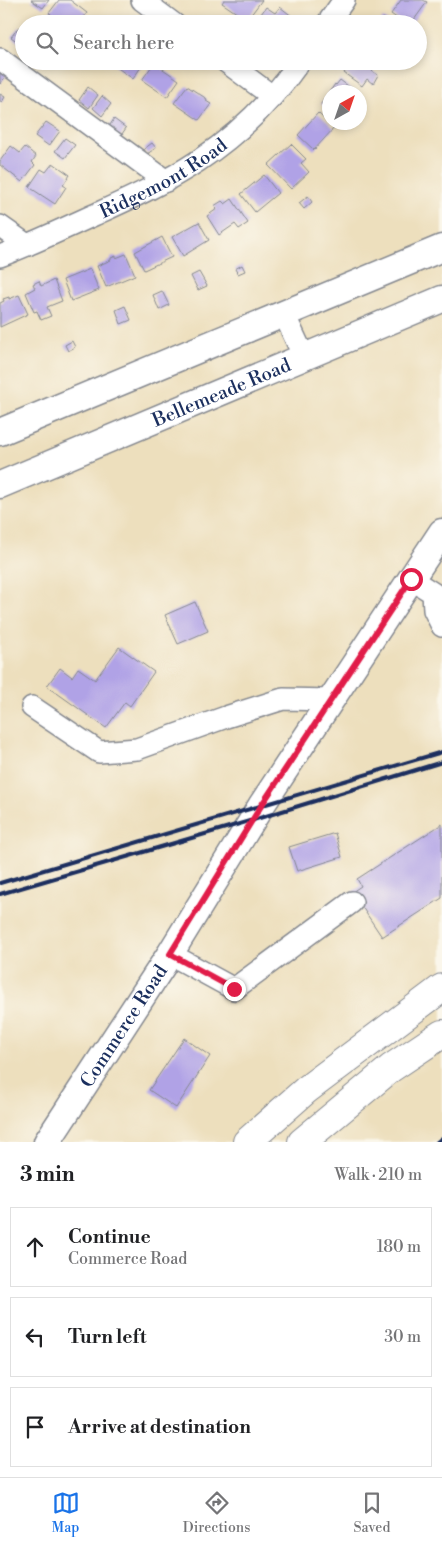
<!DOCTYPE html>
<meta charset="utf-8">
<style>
body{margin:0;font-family:"Libre Bodoni",serif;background:#f2f2f2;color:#202124}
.compass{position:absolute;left:322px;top:85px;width:45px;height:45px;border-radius:50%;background:#fff;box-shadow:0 2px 8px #0003;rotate:40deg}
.stop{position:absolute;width:15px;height:15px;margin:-11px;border:4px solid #e11d48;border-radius:50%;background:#fff}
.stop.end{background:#e11d48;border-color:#fff;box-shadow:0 1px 5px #0008}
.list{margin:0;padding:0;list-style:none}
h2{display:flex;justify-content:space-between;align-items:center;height:65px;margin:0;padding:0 20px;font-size:21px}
h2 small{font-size:16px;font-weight:400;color:#757577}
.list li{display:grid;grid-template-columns:32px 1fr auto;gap:15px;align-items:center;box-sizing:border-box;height:80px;margin:0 10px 10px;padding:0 10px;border:1px solid #e0e0e0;border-radius:0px}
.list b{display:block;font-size:19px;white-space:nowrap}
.list p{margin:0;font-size:16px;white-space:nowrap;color:#757577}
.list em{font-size:16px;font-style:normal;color:#757577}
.icon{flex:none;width:28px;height:28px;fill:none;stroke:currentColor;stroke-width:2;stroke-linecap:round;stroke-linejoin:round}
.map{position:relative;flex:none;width:442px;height:1142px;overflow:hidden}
.search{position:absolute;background:#fff;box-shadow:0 2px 8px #0003;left:15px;right:15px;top:15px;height:55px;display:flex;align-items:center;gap:12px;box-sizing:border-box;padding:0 18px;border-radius:28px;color:#757577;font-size:19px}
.sheet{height:335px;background:#fff}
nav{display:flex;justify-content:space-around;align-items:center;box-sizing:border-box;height:70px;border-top:1px solid #e0e0e0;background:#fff;font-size:14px;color:#757577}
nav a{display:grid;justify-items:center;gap:2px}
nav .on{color:#1a73e8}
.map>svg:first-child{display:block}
.building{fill:#b0a2e6}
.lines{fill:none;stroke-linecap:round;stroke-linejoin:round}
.minor-casing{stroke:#84878e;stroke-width:24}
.major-casing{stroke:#84878e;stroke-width:29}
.highway-casing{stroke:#84878e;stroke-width:30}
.minor{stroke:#fff;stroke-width:21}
.major{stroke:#fff;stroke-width:26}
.highway{stroke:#fff;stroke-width:28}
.rail{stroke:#1b2f5e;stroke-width:4}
.route{stroke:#e11d48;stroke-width:6}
.labels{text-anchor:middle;stroke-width:5;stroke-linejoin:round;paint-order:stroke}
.street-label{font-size:19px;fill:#1b2f5e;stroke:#fbf7ec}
</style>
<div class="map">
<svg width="442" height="1142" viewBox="0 0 442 1142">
<rect width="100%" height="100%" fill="#fbf7ec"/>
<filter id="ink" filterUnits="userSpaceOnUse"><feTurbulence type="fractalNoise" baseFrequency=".02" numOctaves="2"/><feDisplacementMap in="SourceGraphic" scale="10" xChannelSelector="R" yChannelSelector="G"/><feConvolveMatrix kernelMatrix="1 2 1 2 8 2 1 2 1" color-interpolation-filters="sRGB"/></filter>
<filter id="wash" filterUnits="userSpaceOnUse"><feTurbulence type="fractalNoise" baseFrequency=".0096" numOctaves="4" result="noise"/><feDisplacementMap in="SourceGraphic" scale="20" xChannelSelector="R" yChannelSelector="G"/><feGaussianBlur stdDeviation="1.12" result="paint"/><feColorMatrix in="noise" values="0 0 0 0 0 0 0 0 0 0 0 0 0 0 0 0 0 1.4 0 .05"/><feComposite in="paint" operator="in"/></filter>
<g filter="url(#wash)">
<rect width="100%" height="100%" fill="#eddfbd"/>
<g id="blocks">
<path class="building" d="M31,0H49L43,8Z
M59,0H70L87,13L79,24H65L61,21L59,24H44L51,14L49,13Z
M224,0H262L247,20L222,3Z
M401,0H423L427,2L411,24H405L391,14Z
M266,7L275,13L280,7L293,17L288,24H254Z
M383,18L392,24H379Z
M19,27L24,31V34L18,42L11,37Z
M108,61H145L133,79Z
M352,61H379L372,71L378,75L373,84L367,79L362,86L344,73Z
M154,63L179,80L167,97L142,80Z
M0,66L9,72L0,84Z
M340,80L356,92H330V110L321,104L335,84L336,85Z
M187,86L207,99L206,101L211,104L199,120L174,103Z
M88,87L98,95L89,108L79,100Z
M0,94L5,97L2,102L0,101Z
M102,96L111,104L102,116L93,108Z
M318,113L334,128L314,150L298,135Z
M114,119L126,128L120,137L108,128Z
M46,122L60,131L49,146L35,136Z
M65,138L75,145L65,158L55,151Z
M152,143L156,148L147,154L144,149Z
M291,144L306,159L301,163L309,172L291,189L268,165Z
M11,146L20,153L25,147L36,156L32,162L35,165L22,182L0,165V161Z
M53,163L70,175L63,185L66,187L55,204L29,187L41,169L46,172Z
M264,175L278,193L255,212L241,194Z
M308,196L312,202L304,209L299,203Z
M232,199L248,223L239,229L235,224L219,235L207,216L217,209L214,206L222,201L225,204Z
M199,222L209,240L183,256L172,237Z
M162,237L172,257L144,270L135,252Z
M126,254L135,275L106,287L97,266L111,260V258L116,256V258Z
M242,265L245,271L238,274L235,269Z
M90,269L99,290L71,301L63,280Z
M199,272L207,286L198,290L191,276Z
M54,280L62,301L47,307L51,316L41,320L37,311L34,312L26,293L35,288L33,284L39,281L41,286Z
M162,291L169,305L159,310L153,295Z
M19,295L28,314L0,327V303L4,301L3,299L9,297V299Z
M125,306L131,320L121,324L116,310Z
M72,341L75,347L68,351L65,345Z
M195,602L208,631L178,644L165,615Z
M119,647L154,672L130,706L125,702L106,728L47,686L60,668L72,677L78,668L95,680Z
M442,824V898L382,937L352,892L361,886L357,879Z
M335,833L342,857L297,871L289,847Z
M184,1038L210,1056L176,1108L149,1090Z"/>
</g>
</g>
<g filter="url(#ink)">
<use href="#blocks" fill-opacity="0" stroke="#84878e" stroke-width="1"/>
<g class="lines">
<defs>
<g id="minor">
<path d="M142,0L174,24"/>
<path d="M327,24L344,0"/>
<path d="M0,59L166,181"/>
<path d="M225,61L272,96"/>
<path d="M0,226L27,245"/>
<path id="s1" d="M0,256C32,244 63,229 94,215C129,199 165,183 198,161C237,135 273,100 300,61"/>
<path d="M284,314L304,357"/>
<path d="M411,579L433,593L434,610L442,626"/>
<path d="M32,707L99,752L137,749L226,717L283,699L331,700"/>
<path d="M170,954L234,989L352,902"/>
</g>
<g id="major">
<path d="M0,432L442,248"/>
<path id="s2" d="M0,485L442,299"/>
<path id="s3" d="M47,1142L170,954L261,806L442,532"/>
</g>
<path id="highway" d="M247,1142L306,1090L442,988
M302,1142L391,1068L442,1034"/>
</defs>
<use href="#minor" class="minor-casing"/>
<use href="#major" class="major-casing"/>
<use href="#highway" class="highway-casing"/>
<use href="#minor" class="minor"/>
<use href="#major" class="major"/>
<use href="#highway" class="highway"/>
<path class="rail" d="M0,883L442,752
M0,894L253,820L442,762
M437,1142L442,1138"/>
</g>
</g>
<g class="lines" filter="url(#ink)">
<path class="route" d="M234,989L170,954L261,806L411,579"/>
</g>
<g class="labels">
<g class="street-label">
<text dy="7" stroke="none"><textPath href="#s1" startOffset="181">Ridgemont Road</textPath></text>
<text dy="7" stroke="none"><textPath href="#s2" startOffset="240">Bellemeade Road</textPath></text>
<text dy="7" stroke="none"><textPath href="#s3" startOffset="139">Commerce Road</textPath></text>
</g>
</g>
</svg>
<svg class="compass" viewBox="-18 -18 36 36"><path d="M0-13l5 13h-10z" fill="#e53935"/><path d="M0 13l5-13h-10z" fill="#757577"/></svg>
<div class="stop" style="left:411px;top:579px"></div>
<div class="stop end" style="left:234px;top:989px"></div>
<div class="search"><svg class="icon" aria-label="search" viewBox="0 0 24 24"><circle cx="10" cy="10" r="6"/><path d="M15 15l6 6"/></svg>Search here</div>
</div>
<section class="sheet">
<h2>3 min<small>Walk · 210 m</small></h2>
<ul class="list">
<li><svg class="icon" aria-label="ahead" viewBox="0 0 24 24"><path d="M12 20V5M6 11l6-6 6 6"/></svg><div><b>Continue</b><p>Commerce Road</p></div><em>180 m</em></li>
<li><svg class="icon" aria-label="left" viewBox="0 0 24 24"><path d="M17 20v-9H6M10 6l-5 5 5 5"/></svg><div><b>Turn left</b></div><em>30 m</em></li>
<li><svg class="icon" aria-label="arrive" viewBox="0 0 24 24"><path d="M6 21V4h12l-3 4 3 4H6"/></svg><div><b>Arrive at destination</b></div></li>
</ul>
</section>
<nav>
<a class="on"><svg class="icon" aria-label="map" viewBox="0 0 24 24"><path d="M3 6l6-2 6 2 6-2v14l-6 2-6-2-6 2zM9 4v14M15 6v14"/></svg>Map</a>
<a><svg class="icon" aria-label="directions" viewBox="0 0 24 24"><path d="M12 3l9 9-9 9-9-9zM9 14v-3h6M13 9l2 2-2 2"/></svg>Directions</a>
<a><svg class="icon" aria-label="saved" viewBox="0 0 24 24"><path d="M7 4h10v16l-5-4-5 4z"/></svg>Saved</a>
</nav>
